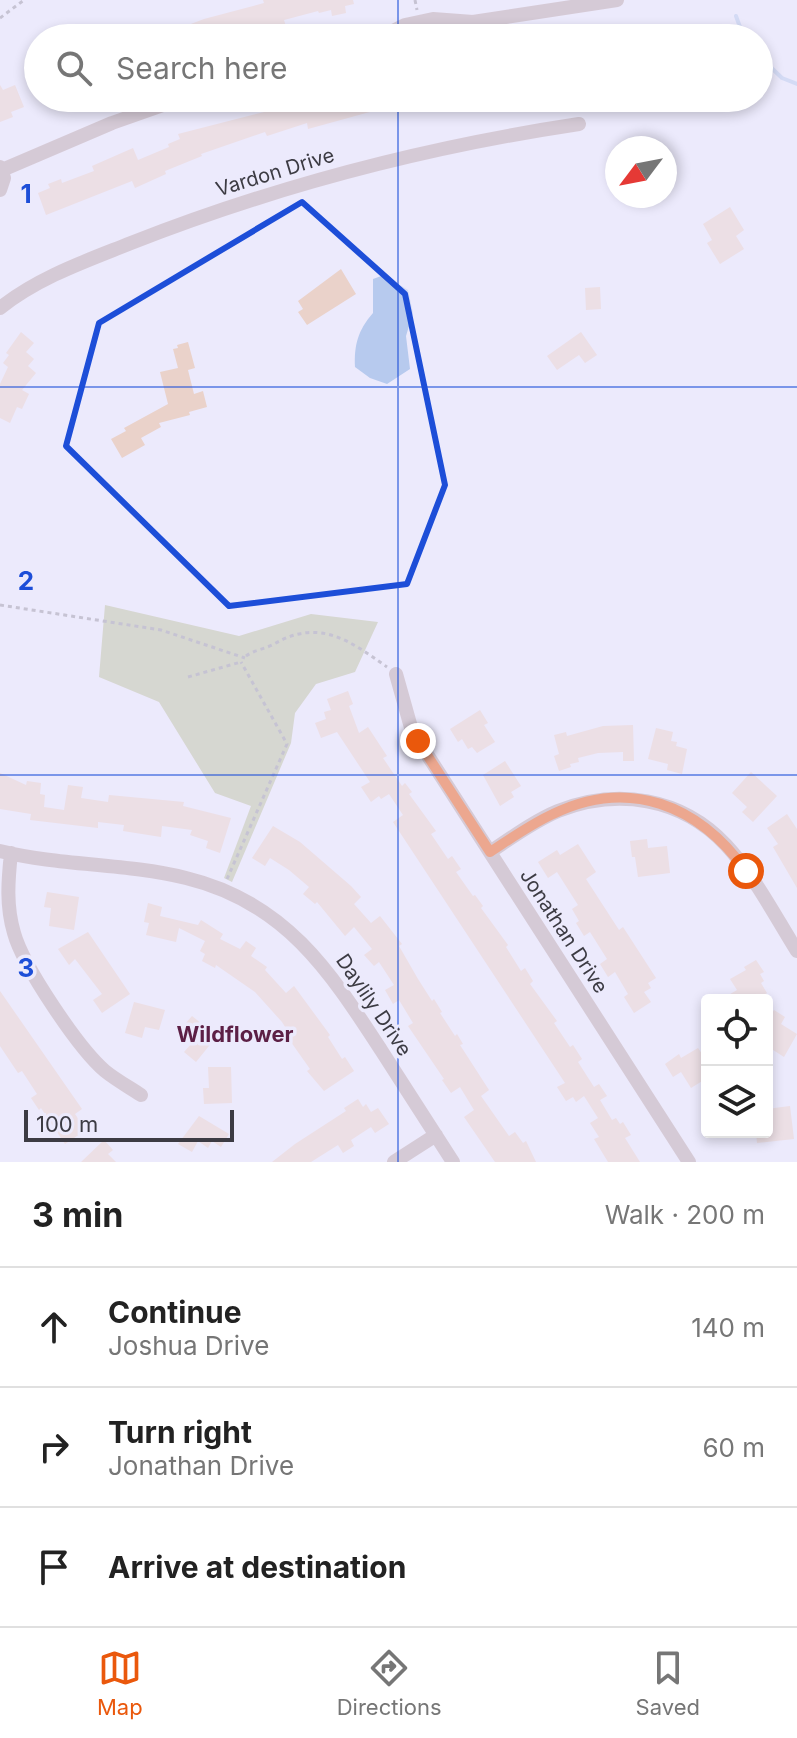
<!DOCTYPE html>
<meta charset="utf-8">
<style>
body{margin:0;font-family:Inter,sans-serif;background:#f6f6f6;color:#222}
.controls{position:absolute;right:24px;bottom:24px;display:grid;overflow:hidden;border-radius:8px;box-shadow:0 4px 12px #0003}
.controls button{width:72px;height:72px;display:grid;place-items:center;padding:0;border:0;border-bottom:2px solid #e0e0e0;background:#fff;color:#222;font:40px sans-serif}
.compass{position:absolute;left:605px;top:136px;width:72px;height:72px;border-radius:50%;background:#fff;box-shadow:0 4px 12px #0003;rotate:238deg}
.scale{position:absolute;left:24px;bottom:20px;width:210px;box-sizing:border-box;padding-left:8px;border:4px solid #3c3b43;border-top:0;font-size:22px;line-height:28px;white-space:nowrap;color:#3c3b43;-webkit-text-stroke:6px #eceafc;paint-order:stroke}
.stop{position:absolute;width:24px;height:24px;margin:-18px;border:6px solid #ea580c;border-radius:50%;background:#fff}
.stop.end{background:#ea580c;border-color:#fff;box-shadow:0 2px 8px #0008}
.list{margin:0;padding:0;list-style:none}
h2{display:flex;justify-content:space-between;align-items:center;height:104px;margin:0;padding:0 32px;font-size:34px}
h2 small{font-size:26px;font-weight:400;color:#767676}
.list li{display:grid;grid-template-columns:52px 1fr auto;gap:24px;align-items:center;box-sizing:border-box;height:120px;padding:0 32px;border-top:2px solid #e0e0e0}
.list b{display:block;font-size:30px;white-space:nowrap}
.list p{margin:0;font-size:26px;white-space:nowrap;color:#767676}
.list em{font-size:26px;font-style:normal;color:#767676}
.icon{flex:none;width:44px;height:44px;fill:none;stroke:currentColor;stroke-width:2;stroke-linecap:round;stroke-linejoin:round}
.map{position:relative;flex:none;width:797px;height:1162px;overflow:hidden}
.search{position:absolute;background:#fff;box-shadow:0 4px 12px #0003;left:24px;right:24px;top:24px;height:88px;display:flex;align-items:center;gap:20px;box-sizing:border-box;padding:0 28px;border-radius:44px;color:#767676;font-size:30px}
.sheet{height:464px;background:#fff}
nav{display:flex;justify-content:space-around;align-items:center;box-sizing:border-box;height:112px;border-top:2px solid #e0e0e0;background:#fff;font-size:22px;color:#767676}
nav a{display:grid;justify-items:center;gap:4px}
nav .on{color:#ea580c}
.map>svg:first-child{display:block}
.green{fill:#bac09e}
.water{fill:#b7caee}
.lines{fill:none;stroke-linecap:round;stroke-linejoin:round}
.stream{stroke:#b7caee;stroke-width:4}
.building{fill:#ead2ca}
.path{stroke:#9796a3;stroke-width:3;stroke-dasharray:4 4;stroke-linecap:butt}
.street{stroke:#b9a5a9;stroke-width:14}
.route{stroke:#ea580c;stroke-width:10}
.marked{fill:none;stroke:#1d4ed8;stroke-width:6;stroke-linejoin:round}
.grid{fill:none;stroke:#1d4ed8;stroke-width:2;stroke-opacity:0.55}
.labels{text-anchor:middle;stroke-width:7;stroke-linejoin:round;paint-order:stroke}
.street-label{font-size:20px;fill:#3c3b43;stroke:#eceafc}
.neighbourhood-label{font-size:22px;font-weight:bold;fill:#5c1f45;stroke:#eceafc}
.grid-label{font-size:26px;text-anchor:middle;font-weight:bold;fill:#1d4ed8;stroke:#eceafc;stroke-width:7;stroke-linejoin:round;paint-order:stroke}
</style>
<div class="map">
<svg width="797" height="1162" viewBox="0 0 797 1162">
<rect width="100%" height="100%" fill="#eceafc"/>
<path class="green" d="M105,605L239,636L311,614L378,622L355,672L316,684L295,713L291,743L232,882L224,878L251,806L215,793L159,702L99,677Z"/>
<path class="water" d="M384,275L408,290L413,313L406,336L410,369L387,384L370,378L355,367C354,345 358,330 373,313V279Z"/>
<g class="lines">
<path class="stream" d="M736,16L744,38
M759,56L782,78L797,84"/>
</g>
<path class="building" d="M263,0H353L354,4L345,6L346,13L332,16L331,10L319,13L318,11L284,20L287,30L273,34L272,30L246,38H154L204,19L264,3Z
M0,85L3,90L15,85L24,107L11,112L13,117L0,122Z
M292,98H316L317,102L334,98H405L406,102L308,129L307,123L267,136L265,132L201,154L202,156L165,171L166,174L135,188L132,181L46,215L38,193L50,188L48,184L61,179L62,183L94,171L92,166L133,148L138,160L169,147L168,144L180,139L178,134L272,110L271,105Z
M730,207L744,230L736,236L744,249L720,264L707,243L712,240L703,224Z
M341,269L356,294L307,325L298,312L303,309L298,301Z
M600,287L601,309L586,310L585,288Z
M21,332L34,343L26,352L34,359L28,366L36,373L22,390L29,394L22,409L17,407L10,423L0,418V384L8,367L3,363L9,355L6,353Z
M581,332L597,355L585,363L579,355L557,370L547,356Z
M188,342L195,368L188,370L194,394L203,391L207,407L189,412L190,415L159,423L161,427L141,438L145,445L122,458L111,439L126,431L124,428L168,404L160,372L178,368L173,349L178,348L177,345Z
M348,691L353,704L349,706L359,733L368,727L387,756L383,758L402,786L405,783L412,792L409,794L436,831L431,834L448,859L452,856L461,869L456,872L473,896L475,895L483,906L481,908L508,945L506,947L521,971L525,968L533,981L530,984L557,1021L554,1023L570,1047L573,1045L582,1059L578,1062L594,1087L599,1084L607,1096L600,1100L612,1120L616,1118L620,1124L623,1122L631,1135L625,1138L640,1162H608L594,1139L599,1137L590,1123L598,1118L584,1096L576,1102L573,1097L566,1101L557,1087L565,1083L393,822L403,815L389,794L381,799L379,796L371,802L361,787L370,782L337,732L321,738L315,723L326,719L324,712L331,710L327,699Z
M480,710L488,723L484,725L495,742L477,753L472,747L468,749L462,739L458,742L450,729Z
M633,725L634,761H623V752L598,753L578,758L579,762L570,764L571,767L559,771L554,756L559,754L554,735L566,732L567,736L603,726Z
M656,728L673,732L671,741L677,742L676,746L687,749L682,774L667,770L668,764L648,759Z
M505,761L521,786L511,792L514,797L500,806L483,775Z
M751,772L777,796L753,822L742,812L747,807L732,793Z
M0,773L26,785L27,781L41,783L40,794L45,795L44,807L64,810L68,785L83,787L81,798L108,802L109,795L184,802L183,806L231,818L220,853L206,848L208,841L190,835L192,830L162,826L161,837L123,831L124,825L98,822V828L30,820L31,814L0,809Z
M787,814L797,829V888L773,847L778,844L767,828Z
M273,826L300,842L351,886L361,897L354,904L371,923L380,916L402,944L399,946L418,979L432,1001L434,999L442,1012L440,1013L455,1036L457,1034L463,1044L460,1045L489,1090L481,1096L509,1136L515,1132L523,1143L526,1141L536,1162H495L464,1117L474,1110L460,1087L451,1093L442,1080L444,1079L408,1026L413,1023L399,1000L393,1004L385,990L394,985L379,962L374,966L364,955L372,949L354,927L345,936L317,902L315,904L303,894L309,887L289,870L270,858L265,866L252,858Z
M647,839L648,848L667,846L670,873L638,877L635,857H632L630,841Z
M578,844L596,872L586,879L619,930L623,927L656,978L648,983L651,988L644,992L651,1002L634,1013L624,997L628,994L615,972L608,977L600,964L607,959L590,932L584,936L576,923L579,921L572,909L578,905L557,872L548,878L538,862L557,850L560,855Z
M47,892L79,897L74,930L49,926L51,908L44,907Z
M148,903L162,907L160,916L198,925L201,920L223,934L220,939L240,949L246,941L256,948L251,956L267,967L265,970L286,993L294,986L330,1035L328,1037L342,1059L345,1057L354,1071L324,1091L307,1071L310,1069L286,1035L289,1033L282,1022L255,992L216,965L215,968L202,961L205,954L200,951L205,941L179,928L176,942L146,935L149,923L144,922Z
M88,932L130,994L102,1013L93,1000L102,994L75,959L69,965L58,949Z
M756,960L764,972L760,974L764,981L761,983L767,993L756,1000H720L737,990L730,979L746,970L744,967Z
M0,991L82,1109L75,1114L86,1130L65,1144L41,1108L39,1110L31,1098L37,1094L22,1071L18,1073L0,1046Z
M134,1002L165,1010L159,1030L145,1027L142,1038L125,1033Z
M774,1010L785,1017L781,1024L797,1034L784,1057L767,1046V1021Z
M192,1016L217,1036L196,1062L184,1052L193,1042L179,1031Z
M698,1048L707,1061V1078L691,1088L681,1072L673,1077L665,1064L679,1054L681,1058Z
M208,1067H231L232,1103L204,1104L203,1088H209Z
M358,1099L363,1107L366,1104L371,1112L378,1108L389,1124L375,1133L371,1127L351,1140L354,1146L343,1153L338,1145L311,1162H272L295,1144L346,1111L344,1108Z
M790,1106L794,1139L757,1143L756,1132H767V1109Z
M199,1116L229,1134L221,1147L212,1141L208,1148L198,1141L192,1152L178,1144Z
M104,1140L113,1150L108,1154L116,1162H81Z"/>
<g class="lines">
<path class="path" d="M415,0L417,10
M0,18L24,0
M0,605L161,630L245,658
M246,656C254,650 265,649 274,644C319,618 349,640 387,667
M188,677L241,662
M227,879L287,744L241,662"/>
<path class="street" d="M379,38L405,25L433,19L473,22L617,0
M436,38L469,24
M0,167L4,178L0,190
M2,170L112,123L183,98
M0,308C39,277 86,261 131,243C276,186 426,147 579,124
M396,674L412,731L689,1162
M0,851C61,866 125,863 186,878C285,902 329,970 381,1050C405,1087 429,1125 453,1162
M490,852C511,838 534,821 558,811C617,788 681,797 726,845C754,875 775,916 797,951
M11,853C8,881 6,906 14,933C23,966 79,1049 105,1071C116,1080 129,1087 141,1095
M394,1162L436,1135"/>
</g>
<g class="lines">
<path class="route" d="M418,741L490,852C510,839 531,824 553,814C629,777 699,805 746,871"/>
</g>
<path d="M0 0H797V1162H0ZM302,202L405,294L445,485L407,584L229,606L66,446L99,323Z" fill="#eceafc" fill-opacity=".55" fill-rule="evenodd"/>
<path class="marked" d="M302,202L405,294L445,485L407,584L229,606L66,446L99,323Z"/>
<path class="grid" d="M398,0V38M398,98V1162M0,387H797M0,775H797"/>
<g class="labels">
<g class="street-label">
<text transform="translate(275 172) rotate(-17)" y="7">Vardon Drive</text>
<text transform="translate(564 931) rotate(57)" y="7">Jonathan Drive</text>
<text transform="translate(374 1005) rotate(56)" y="7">Daylily Drive</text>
</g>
<g class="neighbourhood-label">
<text x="235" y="1042">Wildflower</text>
</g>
</g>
<g class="grid-label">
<text x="26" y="203">1</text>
<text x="26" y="590">2</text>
<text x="26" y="977">3</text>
</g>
</svg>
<div class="controls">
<button><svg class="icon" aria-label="locate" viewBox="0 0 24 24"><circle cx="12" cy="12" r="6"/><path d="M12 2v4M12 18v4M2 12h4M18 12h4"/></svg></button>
<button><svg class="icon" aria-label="layers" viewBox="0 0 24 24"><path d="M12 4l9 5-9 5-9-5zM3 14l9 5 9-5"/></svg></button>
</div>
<svg class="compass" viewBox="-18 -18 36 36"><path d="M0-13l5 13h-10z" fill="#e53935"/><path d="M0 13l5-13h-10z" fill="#767676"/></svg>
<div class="scale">100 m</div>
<div class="stop" style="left:746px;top:871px"></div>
<div class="stop end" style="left:418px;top:741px"></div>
<div class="search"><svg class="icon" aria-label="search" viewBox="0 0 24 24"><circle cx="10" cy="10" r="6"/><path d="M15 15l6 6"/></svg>Search here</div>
</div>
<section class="sheet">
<h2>3 min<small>Walk · 200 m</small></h2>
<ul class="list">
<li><svg class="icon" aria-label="ahead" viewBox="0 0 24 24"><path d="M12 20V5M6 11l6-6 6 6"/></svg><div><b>Continue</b><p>Joshua Drive</p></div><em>140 m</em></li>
<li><svg class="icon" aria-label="right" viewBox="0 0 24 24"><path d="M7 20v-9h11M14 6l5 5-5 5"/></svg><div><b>Turn right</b><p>Jonathan Drive</p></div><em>60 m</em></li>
<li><svg class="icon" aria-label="arrive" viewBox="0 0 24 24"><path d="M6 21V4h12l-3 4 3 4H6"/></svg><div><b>Arrive at destination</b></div></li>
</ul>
</section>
<nav>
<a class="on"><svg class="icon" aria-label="map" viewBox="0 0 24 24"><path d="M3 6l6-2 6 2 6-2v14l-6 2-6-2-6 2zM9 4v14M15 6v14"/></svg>Map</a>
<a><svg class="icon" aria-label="directions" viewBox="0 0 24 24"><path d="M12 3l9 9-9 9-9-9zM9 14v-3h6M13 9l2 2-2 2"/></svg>Directions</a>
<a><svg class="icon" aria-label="saved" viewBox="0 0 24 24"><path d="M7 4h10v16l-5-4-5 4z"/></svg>Saved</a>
</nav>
